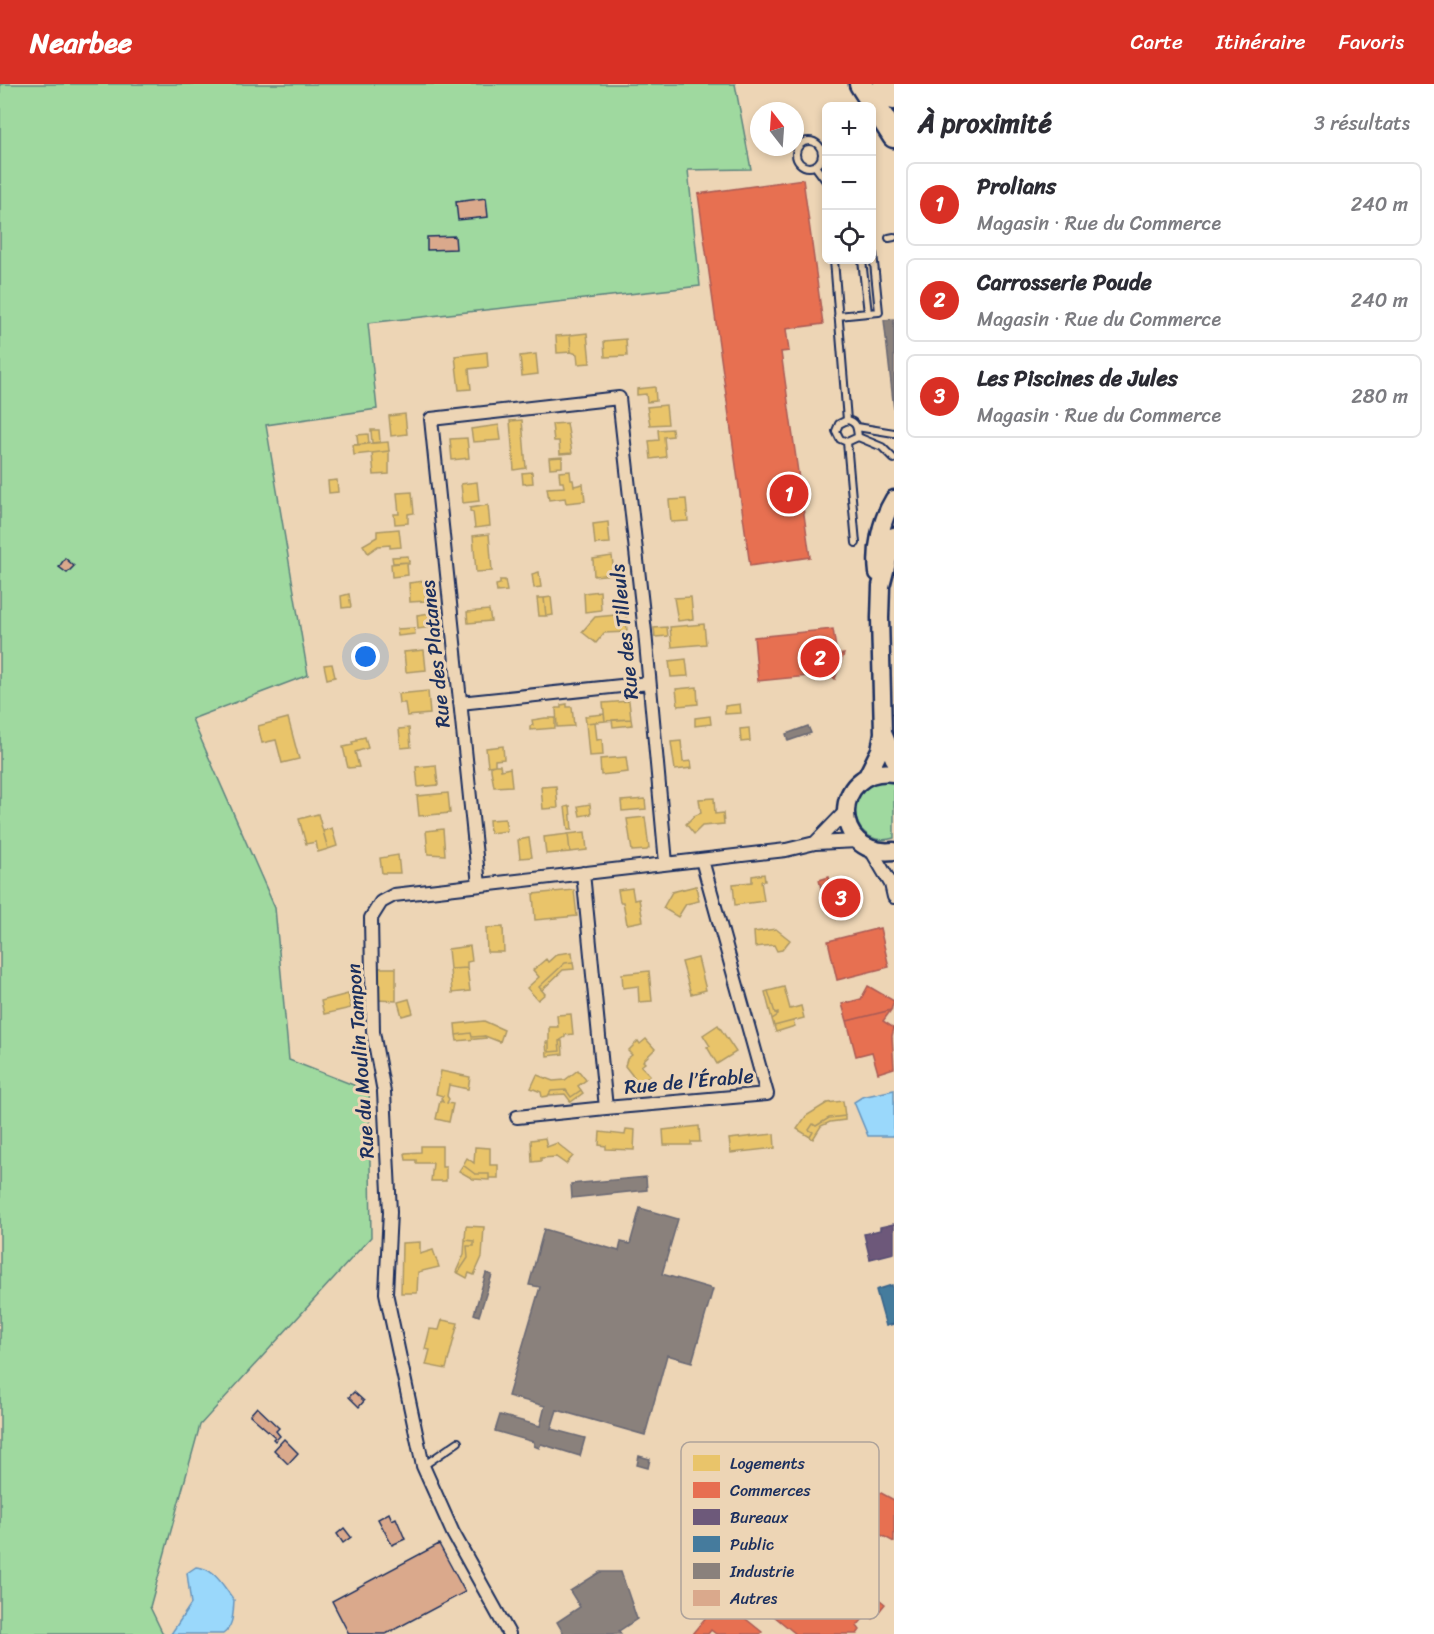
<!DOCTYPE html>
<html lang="fr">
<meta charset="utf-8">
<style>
body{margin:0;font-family:Sriracha,sans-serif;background:#f7f7f7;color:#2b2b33}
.controls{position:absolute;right:18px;top:18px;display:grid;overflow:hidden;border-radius:9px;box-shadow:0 3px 9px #0003}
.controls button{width:54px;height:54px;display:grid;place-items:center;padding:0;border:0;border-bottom:2px solid #e1e1e2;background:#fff;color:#2b2b33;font:30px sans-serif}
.compass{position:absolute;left:750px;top:18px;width:54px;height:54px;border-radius:50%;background:#fff;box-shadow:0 3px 9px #0003;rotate:343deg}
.you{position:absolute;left:366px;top:573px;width:21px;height:21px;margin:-15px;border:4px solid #fff;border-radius:50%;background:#1a73e8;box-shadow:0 0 0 9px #1a73e833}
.badge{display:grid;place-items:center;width:39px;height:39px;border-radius:50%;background:#d93025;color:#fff;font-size:20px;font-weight:700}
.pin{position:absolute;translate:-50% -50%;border:3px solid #fff;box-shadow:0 2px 6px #0006}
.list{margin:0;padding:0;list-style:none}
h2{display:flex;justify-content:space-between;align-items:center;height:78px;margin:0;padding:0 24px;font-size:26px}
h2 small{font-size:20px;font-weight:400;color:#7c7c81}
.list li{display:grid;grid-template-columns:39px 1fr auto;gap:18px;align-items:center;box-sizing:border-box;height:84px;margin:0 12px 12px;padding:0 12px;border:2px solid #e1e1e2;border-radius:9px}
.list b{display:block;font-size:22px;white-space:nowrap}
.list p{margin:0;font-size:20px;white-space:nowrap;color:#7c7c81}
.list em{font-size:20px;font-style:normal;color:#7c7c81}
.icon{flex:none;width:33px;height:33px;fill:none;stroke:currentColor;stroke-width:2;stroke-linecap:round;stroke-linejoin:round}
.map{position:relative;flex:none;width:894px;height:1550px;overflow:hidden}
header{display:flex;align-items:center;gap:36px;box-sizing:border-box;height:84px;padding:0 30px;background:#d93025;color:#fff}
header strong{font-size:28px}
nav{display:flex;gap:33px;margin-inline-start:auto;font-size:21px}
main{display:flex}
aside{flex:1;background:#fff}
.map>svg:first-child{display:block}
.green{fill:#9fd99f;stroke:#5d847e;stroke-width:1.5}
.water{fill:#9ad8fb;stroke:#6794bc;stroke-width:1.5}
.homes{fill:#e9c46a;stroke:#ab9766;stroke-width:1.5}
.shops{fill:#e76f51;stroke:#aa5c55;stroke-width:1.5}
.offices{fill:#6d597a;stroke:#544c72;stroke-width:1.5}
.public{fill:#457b9d;stroke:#38648a;stroke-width:1.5}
.industry{fill:#8a817c;stroke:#696873;stroke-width:1.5}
.building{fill:#daa98c;stroke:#1b2f5e;stroke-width:1.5}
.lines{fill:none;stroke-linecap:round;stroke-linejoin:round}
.lane-casing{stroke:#1b2f5e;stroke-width:10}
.street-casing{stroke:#1b2f5e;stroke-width:16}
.secondary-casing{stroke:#1b2f5e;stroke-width:21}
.highway-casing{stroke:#1b2f5e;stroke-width:27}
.lane{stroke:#edd5b5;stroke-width:6}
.street{stroke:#edd5b5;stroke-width:12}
.secondary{stroke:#edd5b5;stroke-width:16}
.highway{stroke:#edd5b5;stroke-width:22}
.labels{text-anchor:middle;stroke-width:6;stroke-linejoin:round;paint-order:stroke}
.street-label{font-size:20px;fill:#1b2f5e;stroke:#edd5b5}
.key{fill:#edd5b5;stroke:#aea39b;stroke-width:1.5}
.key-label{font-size:16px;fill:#1b2f5e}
</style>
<header>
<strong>Nearbee</strong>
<nav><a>Carte</a><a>Itinéraire</a><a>Favoris</a></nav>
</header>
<main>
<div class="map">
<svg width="894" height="1550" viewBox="0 0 894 1550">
<rect width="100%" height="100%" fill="#edd5b5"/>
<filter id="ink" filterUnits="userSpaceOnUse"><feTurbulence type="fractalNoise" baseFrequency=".0167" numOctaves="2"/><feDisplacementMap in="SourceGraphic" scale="12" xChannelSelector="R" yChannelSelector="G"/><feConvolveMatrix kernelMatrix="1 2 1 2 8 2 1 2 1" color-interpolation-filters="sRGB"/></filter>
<g filter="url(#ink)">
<path class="green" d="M0,0H735L751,85L688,86L700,202L368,239L377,325L266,341L308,591L192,635L275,824L289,976L369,1007L371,1153L200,1341L150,1523L163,1550H0Z
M878,697L894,699V754C855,766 838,711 878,697Z"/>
<path class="water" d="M894,1006V1052H868L854,1018L862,1013Z
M196,1483C215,1484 223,1502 234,1516C233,1528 234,1542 223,1550H171L191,1520L187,1489Z"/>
<path class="homes" d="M587,249L590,279L578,280L577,270L571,268L570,251Z
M570,251L571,268L557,269L556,252Z
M626,255L627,272L605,273L604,257Z
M487,268L488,283L469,285L471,305L459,306L455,272Z
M536,270L538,290L522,292L520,272Z
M655,303L656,317L647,318L646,310L637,311V305Z
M666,321L668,340L650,341L647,323Z
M405,330L407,350L391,352L389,332Z
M522,336L526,384L514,386L510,337Z
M567,339L572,369L560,370L559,357H554L552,340Z
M499,341L501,356L473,358L471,345Z
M672,345L673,352L664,353L666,373L651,375L649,357L659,356L658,346Z
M371,346H379L380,358L372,359Z
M368,350L369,360L358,361L357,351Z
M467,354L469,374L452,376L450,355Z
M388,358L389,367L354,371L353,361Z
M389,367V390L374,391L372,369Z
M562,373V383L550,384L549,374Z
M570,387L571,396H573L574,402L583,400L585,417L566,419L565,414L549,416L547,404L564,403L563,398H560L559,388Z
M532,388L533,399L523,400L522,389Z
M337,396L338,408L329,409L328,397Z
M477,398L479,417L463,419L461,400Z
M412,408L414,429L408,430V439L395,440L394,430H399L397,409Z
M686,415L688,437L671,438L669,416Z
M488,421L490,442L475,444L473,428L470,427V424Z
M608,438L610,459L595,460L593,440Z
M399,445L401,463L390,464V461L378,462L368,469L363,461L377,453V447Z
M489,450L492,487L476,488L473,452Z
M408,472L409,478L393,479L392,473Z
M612,472L614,490L594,492L593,475Z
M409,478V480H407L408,491L392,493L391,480Z
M539,488L541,503L534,504L532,490Z
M500,496H505L507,507L497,508L496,501L500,500Z
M424,497L426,517L410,518L409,499Z
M600,507L601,526L585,528L584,509Z
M349,510L351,523L342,524L341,512Z
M551,513L553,531L546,532L544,514Z
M691,513L693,535L678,537L674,514Z
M537,514H544L546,532H539Z
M489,526L491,537L468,539L467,528Z
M430,529L431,543L418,545L417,531Z
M626,530L627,548L604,549L596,559L582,548L595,533Z
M704,540L706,560L672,563L670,543Z
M667,543L668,552L655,553L654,544Z
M414,544L415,550L398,552L397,545Z
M424,566L426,586L406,588L404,568Z
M686,575L688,592L671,593L669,577Z
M332,580L335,593L327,595L324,581Z
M697,603L698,620L678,622L676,605Z
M428,607L430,630L407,632L405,619H399L398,610Z
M629,617L631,635L605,637L603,619Z
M567,620V623H572L574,642L557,643L556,624H561V621Z
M740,620L741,629L725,630V622Z
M604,630L605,637L586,639L585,632Z
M710,632L711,640L695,642V634Z
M288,634L299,675L282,679L276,656L262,659L258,642Z
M545,634H555V644L530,646V642L533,641L532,636Z
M631,635L632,641L613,643L612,636Z
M595,638L597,656L602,655L603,671L589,672L586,639Z
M409,644L411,663L401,664L399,645Z
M749,644L750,657L741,658L740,645Z
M365,653L368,664L355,668L359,683L348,684L343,663L353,661L352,658L357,657V655Z
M681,657L683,678L691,677L692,684L675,686L671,658Z
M503,662L504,675L495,676V681L488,682L486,664Z
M626,673L628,688L601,691L600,675Z
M436,681L438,701L418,703L416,683Z
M495,681H500L501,686L510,684L512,702L494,703L491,686V682Z
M556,702L558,724L543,725L541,703Z
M448,709L450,729L419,732L417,712Z
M714,714L715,730L723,729L724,740L702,742L694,750L686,740L694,732L701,729L699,715Z
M645,715L646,725L622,727L621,717Z
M590,720L591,730L580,732L578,722Z
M570,722L572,746H568L565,723Z
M318,730L328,765L318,768L316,758L306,760L299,735Z
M645,733L649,764L647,766L632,767L627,735Z
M505,735L507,747L490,749L489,736Z
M332,744L337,762L328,765L323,747Z
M443,745L445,771L428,770L426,747Z
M585,748L587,766L570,768L568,750Z
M568,750L570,768L546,770L544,753Z
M529,754L532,773L520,774L518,756Z
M398,771L400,789H382L380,774Z
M764,790L765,797H761L764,817L735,821L733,800L752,798V792Z
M696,802L699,817L686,820L678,833L663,824L672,808Z
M632,804L634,816L639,815L643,837L627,840L623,818H620L618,806Z
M574,806L577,832L535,836L533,810Z
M503,843L504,868H487L486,844Z
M776,845L790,856L782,866L777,867L774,861L755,863L754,848Z
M470,862L472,877L467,878V884L450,885L448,865Z
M572,868L573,878L565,879L539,903L545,910L538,916L527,904L539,893L533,886L546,875L548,878L557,870Z
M698,874L706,906L691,910L682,878Z
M573,878L574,885L563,886L542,906L539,903L565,879Z
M379,884H396V917L377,916Z
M467,884L470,907L452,909L450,885Z
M649,887L652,917L639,918L638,902L623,904L622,890Z
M784,903L790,925L801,922L804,934L774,942L772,935L778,931V928L775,929L768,907Z
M768,907L775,929L778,928V931L772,935L765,908Z
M348,910L351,924L324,930L321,917Z
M409,915L413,929L402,932L398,918Z
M571,930L573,950L565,951V953L559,957L560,967L549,968V943H558L557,931Z
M484,937L504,946L500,958L485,952L472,953L471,949L456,951L455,940Z
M793,937L795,942L776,948L774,942Z
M718,941L736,968L717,980L707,963L710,962L703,951Z
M471,949L472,953L485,952L486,954L457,957L456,951Z
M646,955L655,965L643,977L645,979L641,982L650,991L640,1001L625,982L627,975L632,971L628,967L638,957L640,960Z
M559,957H562L563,970L547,972L546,958H549V968L560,967Z
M578,986L586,996L578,1002L581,1006L571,1013L566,1006L551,1007L548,1012L542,1013L541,1008L531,1004L537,991L553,997L565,996Z
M441,987L470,993L468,1005L449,1001L447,1012L449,1015L447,1019L453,1020L449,1038L436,1035L440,1017L443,1018L441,1014L443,1012L436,1010Z
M566,1006L571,1013L581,1006L583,1009L571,1018L565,1010L549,1011L551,1007Z
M843,1017L845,1032L829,1034L816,1042L813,1040L809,1046L813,1048L810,1053L797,1045L806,1032L827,1019Z
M845,1032V1036L830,1038L821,1042L813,1055L810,1053L813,1048L809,1046L813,1040L816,1042L829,1034Z
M699,1042L700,1058H691V1061H664L663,1046Z
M626,1045L635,1046L634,1066L606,1065V1062L599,1061L600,1048L625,1051Z
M774,1050L775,1064L731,1069L729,1055Z
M545,1054L547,1063L557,1059L573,1072L566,1080L556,1073L541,1074V1077L532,1078L531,1056Z
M421,1062H442V1083H446V1097H431L433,1079H416V1076H406L405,1069L421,1068Z
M475,1063L490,1064V1081H498V1094H489V1090H475L463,1081L467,1074L474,1079Z
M463,1081L475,1090H489V1096L473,1095L459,1087Z
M466,1142L484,1143L482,1173L474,1191L469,1189L467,1194L458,1189L468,1174L467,1162H474V1157L465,1156Z
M465,1156L474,1157V1162H467L468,1174L458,1189L456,1188L464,1170Z
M420,1158V1170L433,1166L439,1183L418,1188L417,1209H401L402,1159Z
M442,1236L458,1239L446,1285L426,1281L430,1266L425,1265L430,1245L439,1246Z"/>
<path class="shops" d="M803,95L823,240L786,245L789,267L781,268L810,473L750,482L698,110Z
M833,545L837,571L844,570L835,595L829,590L758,597L754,553Z
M829,793L833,811L848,807L851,818L826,825L819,796Z
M880,844L889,883L837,896L828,857Z
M868,902L894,917L891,926L847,937L842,920L861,915Z
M891,926L883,937L894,944L892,952L894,984L878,989L872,968L856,972L847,937Z
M845,1381L874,1396L870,1403L894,1416V1458L833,1425L846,1401L837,1396Z
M840,1483L885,1520L873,1535L867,1530L857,1542L860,1546L857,1550H796L769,1528L793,1499L813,1515Z
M731,1523L762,1548L760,1550H716L711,1546L708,1550H692L712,1526L721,1534Z"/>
<path class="offices" d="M894,1140V1169L870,1175L864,1150L880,1146V1143Z"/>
<path class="public" d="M892,1201L894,1209V1240L886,1242L876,1206Z"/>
<path class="industry" d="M894,235V326L884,236Z
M808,642L811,649L788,657L786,650Z
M646,1093L647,1106L572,1114L571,1100Z
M640,1124L678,1135L662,1190L713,1205L692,1278L667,1271L645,1351L557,1326L551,1345L585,1354L580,1372L541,1360L539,1364L534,1362V1358L495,1347L500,1331L540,1342L545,1322L508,1312L540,1203L529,1201L544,1145L619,1167L621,1158L630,1160Z
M486,1189L492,1191L479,1232L474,1230Z
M639,1372L650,1375L648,1384L637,1381Z
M600,1488H621L637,1535L619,1547L621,1550H564L557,1538L580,1523L570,1507Z"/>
<path class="building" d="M486,114L488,133L458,136L456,118Z
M455,152L456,165L427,166V153Z
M65,474L74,482L67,489L59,483Z
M354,1308L364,1317L359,1323L349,1313Z
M257,1323L279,1344L276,1347L280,1352L275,1357L273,1355L275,1353L250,1331Z
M284,1355L298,1369L288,1380L274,1366Z
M389,1429L392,1436L396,1434L405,1455L392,1461L378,1435Z
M344,1444L351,1453L343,1459L337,1450Z
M439,1460L465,1508L386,1550H349L332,1517Z"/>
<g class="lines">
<defs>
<path id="lane" d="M796 70a13 13 0 1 1 26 0a13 13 0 1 1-26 0Z
M815,82L826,97
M889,154L894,153
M834,176L847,336
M868,229L879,228L872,159
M838,232L868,229L862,176
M847,336C857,338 857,344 858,353L847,358L840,355L836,347L839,340Z
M857,343L894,349
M858,353L882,363L894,375
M847,358L856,459
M423,1382L458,1358"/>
<path id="street" d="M460,619L649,599
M815,759L845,728
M871,766L891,800L894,813
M583,789L606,1024L767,1010L702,776
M479,801L431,335L619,314L645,548L666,779
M517,1033L606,1024
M509,1550L453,1449L423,1382L386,1209L390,1128L384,1008L373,948L371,834L381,818L394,811L786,766L815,759L858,757"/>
<path id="secondary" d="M878,489C875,465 881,436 894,415
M883,649L894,675
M894,689C831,681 829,774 894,767
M867,692L880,666L883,649L880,534L881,502L894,452"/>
<path id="highway" d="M861,0L894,52
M885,0L894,14"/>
</defs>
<use href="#lane" class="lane-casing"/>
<use href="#street" class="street-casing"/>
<use href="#secondary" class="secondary-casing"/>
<use href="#highway" class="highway-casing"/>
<use href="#lane" class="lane"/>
<use href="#street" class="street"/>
<use href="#secondary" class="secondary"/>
<use href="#highway" class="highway"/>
</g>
</g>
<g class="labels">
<g class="street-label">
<text transform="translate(624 548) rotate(-96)" y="7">Rue des Tilleuls</text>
<text transform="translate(435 570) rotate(-96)" y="7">Rue des Platanes</text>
<text transform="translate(360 977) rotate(-94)" y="7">Rue du Moulin Tampon</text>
<text transform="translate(689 997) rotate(-5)" y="7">Rue de l’Érable</text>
</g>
</g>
<rect x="681" y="1358" width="198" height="177" rx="9" class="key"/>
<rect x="693" y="1371" width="27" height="16" fill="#e9c46a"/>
<rect x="693" y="1398" width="27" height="16" fill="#e76f51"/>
<rect x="693" y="1425" width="27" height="16" fill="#6d597a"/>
<rect x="693" y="1452" width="27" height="16" fill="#457b9d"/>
<rect x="693" y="1479" width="27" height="16" fill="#8a817c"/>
<rect x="693" y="1506" width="27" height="16" fill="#daa98c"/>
<g class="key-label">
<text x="730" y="1385">Logements</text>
<text x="730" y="1412">Commerces</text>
<text x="730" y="1439">Bureaux</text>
<text x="730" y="1466">Public</text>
<text x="730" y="1493">Industrie</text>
<text x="730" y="1520">Autres</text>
</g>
</svg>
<div class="controls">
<button>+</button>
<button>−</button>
<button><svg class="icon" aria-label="locate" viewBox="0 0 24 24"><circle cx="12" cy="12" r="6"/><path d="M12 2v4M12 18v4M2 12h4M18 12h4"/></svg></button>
</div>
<svg class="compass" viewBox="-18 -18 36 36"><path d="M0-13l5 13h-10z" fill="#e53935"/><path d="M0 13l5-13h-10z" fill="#7c7c81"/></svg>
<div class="you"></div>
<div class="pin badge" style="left:789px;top:410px">1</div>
<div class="pin badge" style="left:820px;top:574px">2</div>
<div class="pin badge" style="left:841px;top:814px">3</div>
</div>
<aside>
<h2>À proximité<small>3 résultats</small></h2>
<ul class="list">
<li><span class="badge">1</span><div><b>Prolians</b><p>Magasin · Rue du Commerce</p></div><em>240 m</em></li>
<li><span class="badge">2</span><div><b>Carrosserie Poude</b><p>Magasin · Rue du Commerce</p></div><em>240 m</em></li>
<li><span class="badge">3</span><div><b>Les Piscines de Jules</b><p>Magasin · Rue du Commerce</p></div><em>280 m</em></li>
</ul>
</aside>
</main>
